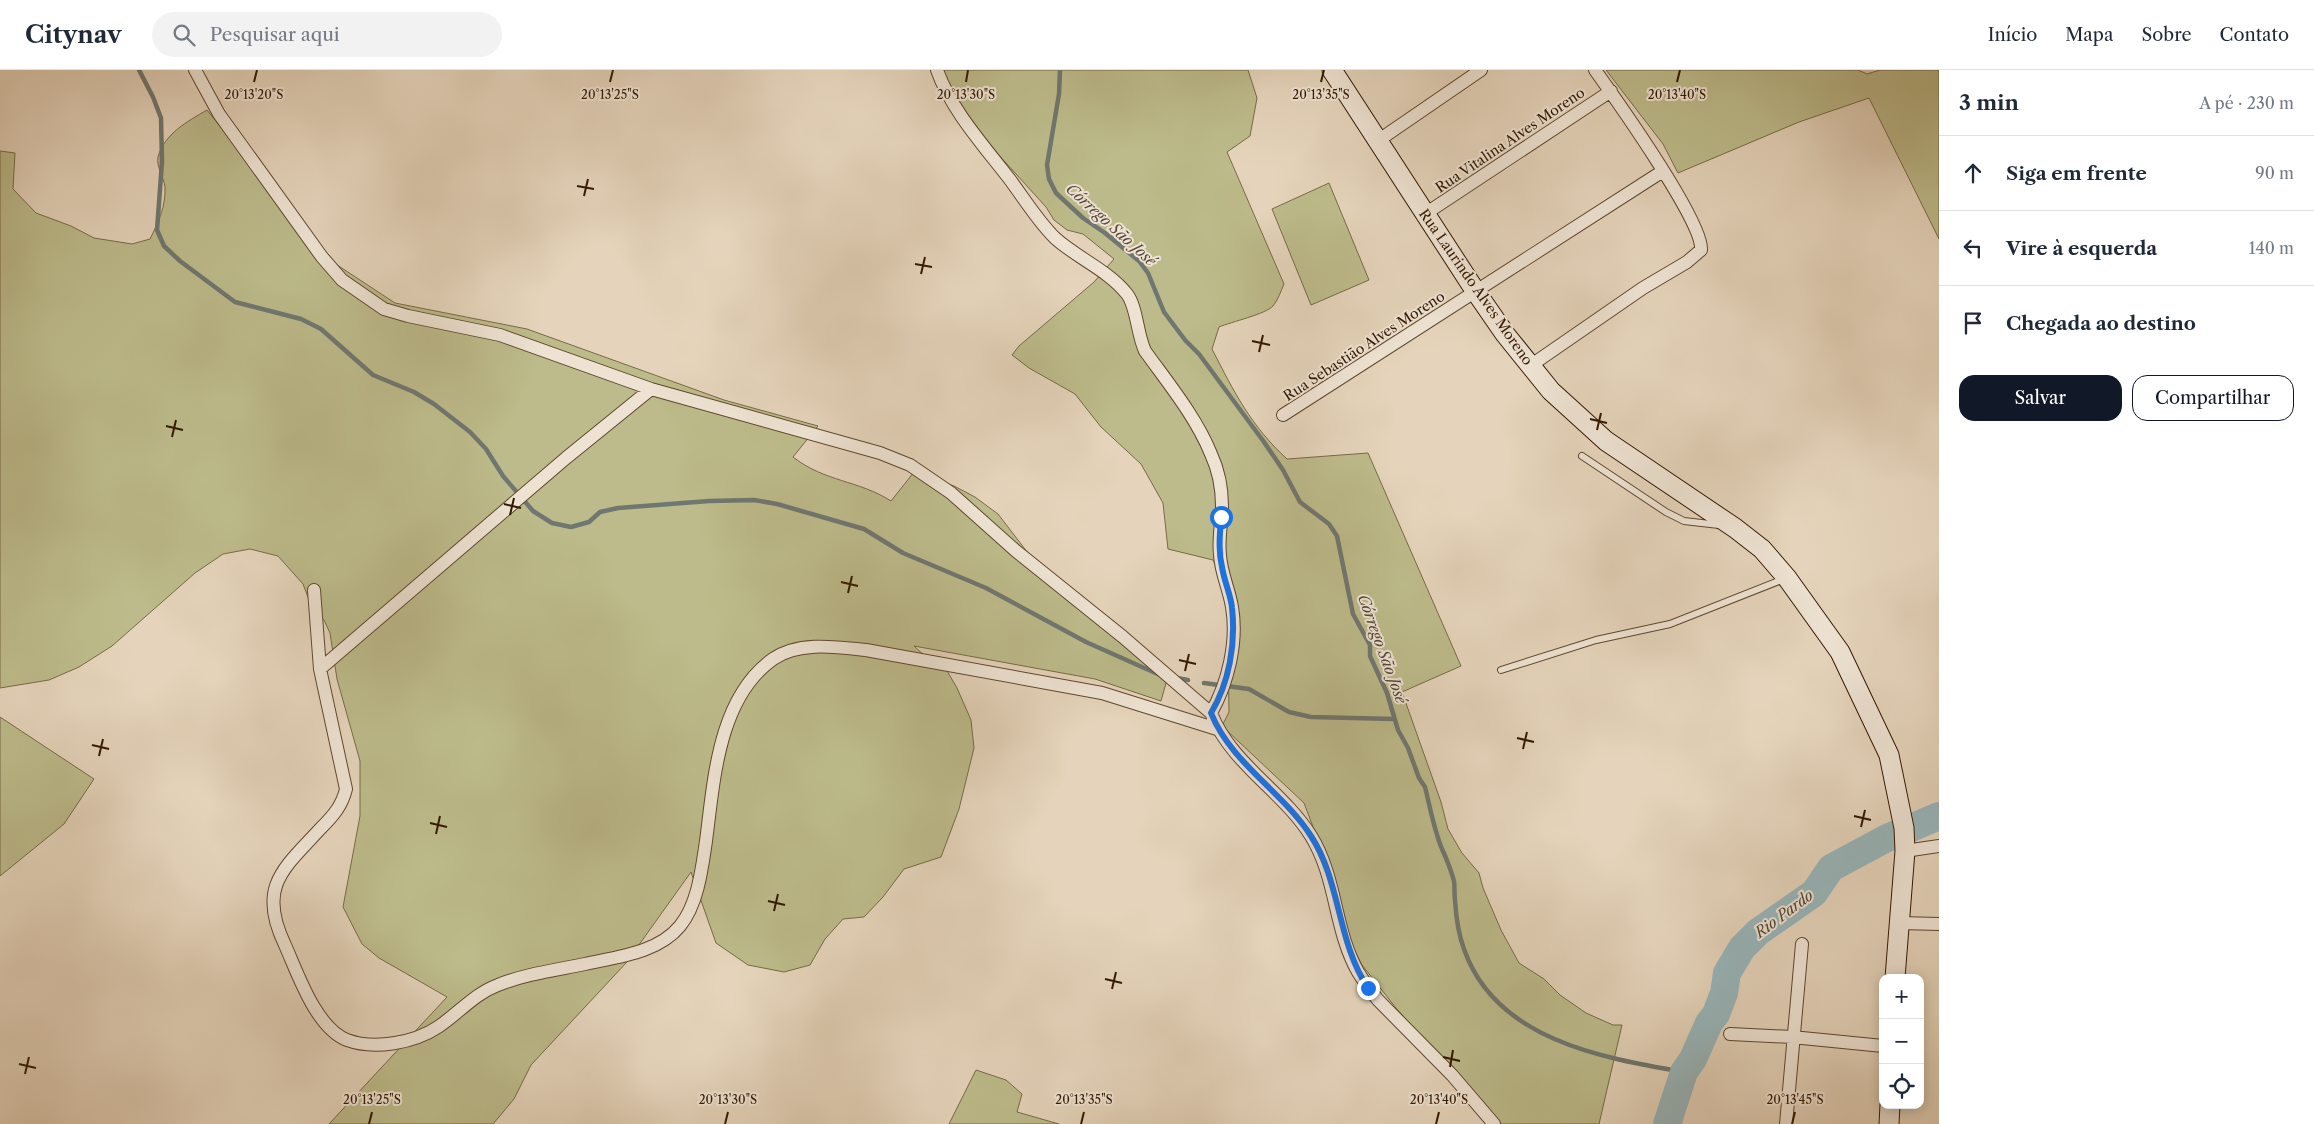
<!DOCTYPE html>
<html lang="pt">
<meta charset="utf-8">
<style>
body{margin:0;font-family:"Libre Caslon Text",serif;background:#f2f2f3;color:#1f2937}
.controls{position:absolute;right:15px;bottom:15px;display:grid;overflow:hidden;border-radius:10px;box-shadow:0 2px 12px #0003}
.controls button{width:45px;height:45px;display:grid;place-items:center;padding:0;border:0;border-bottom:1px solid #e0e1e3;background:#fff;color:#1f2937;font:25px sans-serif}
.stop{position:absolute;width:15px;height:15px;margin:-11px;border:4px solid #1a73e8;border-radius:50%;background:#fff}
.stop.end{background:#1a73e8;border-color:#fff;box-shadow:0 1px 5px #0008}
.list{margin:0;padding:0;list-style:none}
h2{display:flex;justify-content:space-between;align-items:center;height:65px;margin:0;padding:0 20px;font-size:21px}
h2 small{font-size:16px;font-weight:400;color:#747a83}
.list li{display:grid;grid-template-columns:32px 1fr auto;gap:15px;align-items:center;box-sizing:border-box;height:75px;padding:0 20px;border-top:1px solid #e0e1e3}
.list b{display:block;font-size:19px;white-space:nowrap}
.list em{font-size:16px;font-style:normal;color:#747a83}
.actions{display:flex;gap:10px;padding:15px 20px}
.actions a{flex:1;padding:11px 0;border:1px solid #111827;border-radius:15px;text-align:center;font-size:18px;color:#111827}
.actions .main{background:#111827;color:#fff}
.icon{flex:none;width:28px;height:28px;fill:none;stroke:currentColor;stroke-width:2;stroke-linecap:round;stroke-linejoin:round}
.map{position:relative;flex:none;width:1939px;height:1054px;overflow:hidden}
header{display:flex;align-items:center;gap:30px;box-sizing:border-box;height:70px;padding:0 25px;background:#fff;border-bottom:1px solid #e0e1e3}
header strong{font-size:24px}
nav{display:flex;gap:28px;margin-inline-start:auto;font-size:18px}
.search{width:350px;height:45px;background:#f2f2f3;display:flex;align-items:center;gap:12px;box-sizing:border-box;padding:0 18px;border-radius:28px;color:#747a83;font-size:19px}
main{display:flex}
aside{flex:1;background:#fff}
.map>svg:first-child{display:block}
.green{fill:#bdbb8b;stroke:#786a46}
.lines{fill:none;stroke-linecap:round;stroke-linejoin:round}
.stream{stroke:#707770;stroke-width:4.5}
.river{stroke:#99b6ba;stroke-width:28}
.lane-casing{stroke:#60472f;stroke-width:8}
.street-casing{stroke:#60472f;stroke-width:14}
.secondary-casing{stroke:#331800;stroke-width:21}
.lane{stroke:#eee3d3;stroke-width:6}
.street{stroke:#eee3d3;stroke-width:12}
.secondary{stroke:#eee3d3;stroke-width:19}
.route{stroke:#1a73e8;stroke-width:6}
.ticks{fill:none;stroke:#331800;stroke-width:2}
.labels{text-anchor:middle;stroke-width:4;stroke-linejoin:round;paint-order:stroke}
.street-label{font-size:14px;fill:#331800;stroke:#eee3d3}
.water-label{font-size:15px;font-style:italic;fill:#524738;stroke:#eee3d3}
.ticks-label{font-size:12px;text-anchor:middle;fill:#331800;stroke:#eee3d3;stroke-width:4;stroke-linejoin:round;paint-order:stroke}
</style>
<header>
<strong>Citynav</strong>
<div class="search"><svg class="icon" aria-label="search" viewBox="0 0 24 24"><circle cx="10" cy="10" r="6"/><path d="M15 15l6 6"/></svg>Pesquisar aqui</div>
<nav><a>Início</a><a>Mapa</a><a>Sobre</a><a>Contato</a></nav>
</header>
<main>
<div class="map">
<svg width="1939" height="1054" viewBox="0 0 1939 1054">
<rect width="100%" height="100%" fill="#e5d4bb"/>
<filter id="stains"><feTurbulence type="fractalNoise" baseFrequency=".004" numOctaves="4"/><feColorMatrix values="0 0 0 0 .2 0 0 0 0 .09 0 0 0 0 .02 0 0 0 .5 -.17"/></filter>
<radialGradient id="worn" r=".72"><stop offset=".6" stop-color="#630" stop-opacity="0"/><stop offset="1" stop-color="#630" stop-opacity=".3"/></radialGradient>
<path class="green" d="M931,0H1248L1257,28L1250,66L1227,82L1284,214C1281,221 1278,230 1273,236C1266,244 1231,252 1219,257L1212,279C1234,322 1251,356 1287,389L1368,383L1461,596L1402,622L1441,732L1448,759L1462,783L1479,803L1483,818L1501,860L1519,893L1544,909L1560,925L1586,943L1613,955H1622L1599,1054H1499L1396,938L1362,895L1350,871L1336,817L1304,733L1222,656L1229,642L1227,517L1213,490L1168,479L1163,433L1141,394L1101,357L1075,324L1029,298L1012,285L1019,276L1094,212L1114,189L1083,164L1067,160L1054,150L1046,137L976,60Z
M1606,0H1858L1867,4L1880,0H1939V169L1869,28L1799,52L1678,103L1663,74Z
M207,40L328,189L395,233L527,259L724,330L818,356L793,387C825,412 858,410 891,431L914,402L954,416L975,427L998,444L1041,500L1151,587L1166,613L1161,631L1095,609L914,576L926,587L946,599L957,618L971,650L974,678L959,739L941,787L904,799L883,827L864,847L843,849L825,869L810,895L784,902L748,895L716,873L691,802L626,893L531,995L514,1029L493,1054H329L447,927L379,888L362,874L343,837L360,746V691L337,609L330,563L324,550L312,538L303,514L278,486L250,479L223,484L195,503L112,576L79,597L49,610L0,618V81L15,83L13,119L36,143L71,156L94,168L132,174L150,169C158,153 166,136 165,117C164,108 156,96 158,87C164,64 188,51 207,40Z
M1329,113L1369,210L1311,235L1272,139Z
M0,647L94,709L64,754L0,806Z
M976,1000L1006,1010L1022,1024L1017,1042L1059,1054H949Z"/>
<g class="lines">
<path class="stream" d="M139,0L153,27L161,48L162,92L157,160L164,176L180,191L235,232L301,249L321,259L373,305L414,322L434,334L470,362L486,379L503,406L533,441L552,453L571,457L589,452L600,442L618,438L709,431L754,430L777,434L864,459L903,483L986,518L1086,572L1160,605
M1060,0L1059,24L1047,95L1049,109L1056,123L1083,148L1105,163L1139,191L1148,203L1164,242L1185,270L1199,284L1264,372L1283,400L1300,432L1329,454L1337,466L1353,544L1370,575V586L1387,623L1398,660L1408,678L1419,708L1425,717C1430,737 1434,760 1442,779C1447,790 1451,800 1454,811C1455,818 1454,823 1455,830C1456,846 1458,863 1464,879C1495,969 1601,988 1684,1002
M1177,608L1188,610
M1204,613L1249,619L1289,642L1311,647L1394,649"/>
<path class="river" d="M1667,1054L1684,1002L1693,989L1709,953L1716,944L1724,923L1727,903L1742,878L1758,862L1814,823L1831,798L1885,769L1939,746"/>
<defs>
<path id="lane" d="M1582,386L1666,442L1684,451L1719,455
M1501,600L1596,570L1670,554L1784,509"/>
<path id="street" d="M195,0L219,44L322,187L342,210L384,239L408,246L500,265L651,319L880,383L910,395L951,423L1016,481L1123,567L1211,643C1231,694 1283,721 1311,766C1337,808 1334,860 1358,902C1364,912 1371,921 1378,930L1452,1005L1494,1054
M937,0C951,40 985,77 1011,111C1025,130 1038,151 1055,168C1077,188 1108,200 1127,224C1137,237 1137,264 1145,281C1168,313 1196,347 1211,384C1218,399 1222,419 1222,436C1222,452 1218,469 1220,485C1221,503 1229,519 1232,537C1238,572 1228,613 1211,643
M1379,70L1481,0
M1425,144L1611,21
M1530,296L1643,218L1687,192L1701,180C1704,153 1615,28 1595,0
M1283,345L1663,101
M314,520L320,599L346,719C342,736 333,746 321,758C283,799 257,817 285,875C298,904 316,958 347,970C374,980 414,973 438,957C459,943 474,924 498,915C525,904 556,900 585,894C617,887 658,883 680,856C698,834 702,798 706,771C714,710 718,628 773,589C799,571 837,577 866,580L1102,623L1217,659
M320,599L566,388L651,319
M1905,781L1939,776
M1899,853L1939,854
M1730,964L1792,967L1883,976
M1786,1054L1802,874"/>
<path id="secondary" d="M1332,0L1476,222L1505,264L1551,321L1606,371L1735,458L1762,479L1787,508L1840,582L1889,685L1904,758L1905,781L1895,908
M1889,1054L1890,1035"/>
</defs>
<use href="#lane" class="lane-casing"/>
<use href="#street" class="street-casing"/>
<use href="#secondary" class="secondary-casing"/>
<use href="#lane" class="lane"/>
<use href="#street" class="street"/>
<use href="#secondary" class="secondary"/>
</g>
<g class="lines">
<path class="route" d="M1221,447C1220,464 1218,480 1222,497C1224,511 1231,525 1232,538C1236,574 1229,613 1211,643C1231,693 1282,721 1311,766C1341,812 1337,872 1368,918"/>
</g>
<path class="ticks" d="M254,12L257,0M610,12L613,0M966,12L968,0M1321,12L1324,0M1677,12L1680,0M577,116L594,119M584,126L588,109M915,194L932,197M921,204L925,187M1252,271L1270,275M1259,282L1263,265M1590,349L1607,353M166,356L183,360M1597,360L1601,343M172,367L176,350M504,434L521,438M510,445L514,428M841,512L858,516M848,523L852,506M1179,590L1196,594M1185,601L1189,584M1517,668L1534,672M92,675L109,679M1523,679L1527,662M99,686L103,669M1854,746L1871,750M430,753L447,757M1861,757L1865,740M436,764L440,746M768,831L785,835M774,841L778,824M1105,909L1122,913M1112,919L1116,902M1443,987L1460,991M19,994L36,998M1450,997L1453,980M25,1004L29,987M369,1054L372,1042M725,1054L728,1042M1081,1054L1084,1042M1436,1054L1439,1042M1792,1054L1795,1042"/>
<g class="labels">
<g class="street-label">
<text transform="translate(1510 70) rotate(-34)" y="5">Rua Vitalina Alves Moreno</text>
<text transform="translate(1476 217) rotate(55)" y="5">Rua Laurindo Alves Moreno</text>
<text transform="translate(1364 276) rotate(-33)" y="5">Rua Sebastião Alves Moreno</text>
</g>
<g class="water-label">
<text transform="translate(1111 155) rotate(42)" y="5">Córrego São José</text>
<text transform="translate(1382 579) rotate(70)" y="5">Córrego São José</text>
<text transform="translate(1784 844) rotate(-37)" y="5">Rio Pardo</text>
</g>
</g>
<g class="ticks-label">
<text x="254" y="29">20°13'20"S</text>
<text x="610" y="29">20°13'25"S</text>
<text x="966" y="29">20°13'30"S</text>
<text x="1321" y="29">20°13'35"S</text>
<text x="1677" y="29">20°13'40"S</text>
<text x="372" y="1034">20°13'25"S</text>
<text x="728" y="1034">20°13'30"S</text>
<text x="1084" y="1034">20°13'35"S</text>
<text x="1439" y="1034">20°13'40"S</text>
<text x="1795" y="1034">20°13'45"S</text>
</g>
<rect width="100%" height="100%" filter="url(#stains)"/>
<rect width="100%" height="100%" fill="url(#worn)"/>
</svg>
<div class="controls">
<button>+</button>
<button>−</button>
<button><svg class="icon" aria-label="locate" viewBox="0 0 24 24"><circle cx="12" cy="12" r="6"/><path d="M12 2v4M12 18v4M2 12h4M18 12h4"/></svg></button>
</div>
<div class="stop" style="left:1221px;top:447px"></div>
<div class="stop end" style="left:1368px;top:918px"></div>
</div>
<aside>
<h2>3 min<small>A pé · 230 m</small></h2>
<ul class="list">
<li><svg class="icon" aria-label="ahead" viewBox="0 0 24 24"><path d="M12 20V5M6 11l6-6 6 6"/></svg><div><b>Siga em frente</b></div><em>90 m</em></li>
<li><svg class="icon" aria-label="left" viewBox="0 0 24 24"><path d="M17 20v-9H6M10 6l-5 5 5 5"/></svg><div><b>Vire à esquerda</b></div><em>140 m</em></li>
<li><svg class="icon" aria-label="arrive" viewBox="0 0 24 24"><path d="M6 21V4h12l-3 4 3 4H6"/></svg><div><b>Chegada ao destino</b></div></li>
</ul>
<div class="actions"><a class="main">Salvar</a><a>Compartilhar</a></div>
</aside>
</main>
